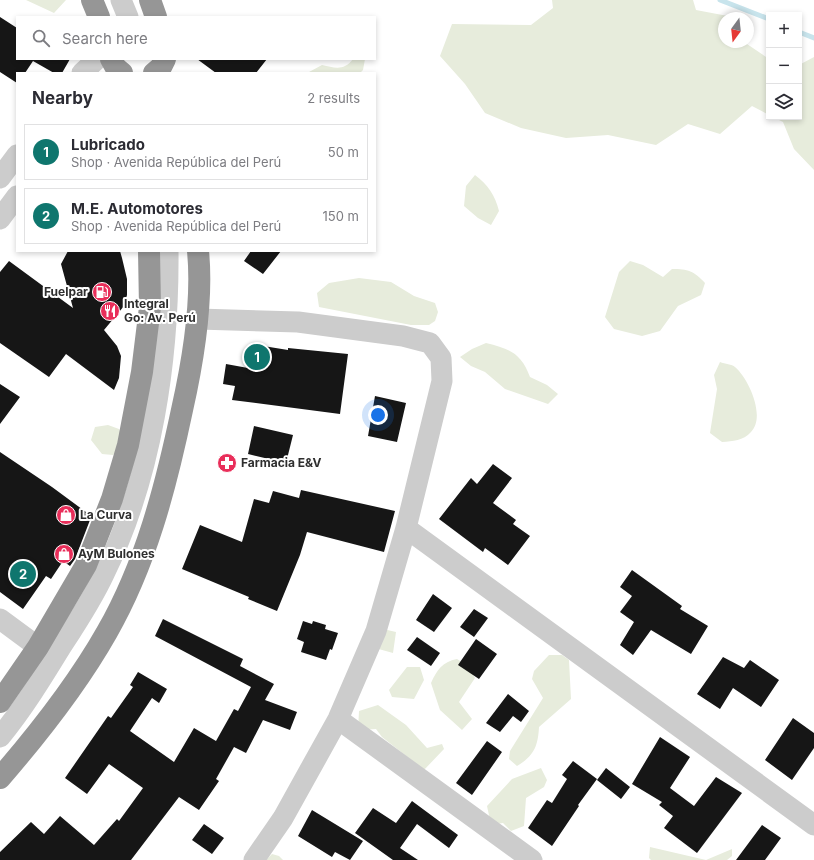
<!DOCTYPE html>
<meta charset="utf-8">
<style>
body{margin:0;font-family:Inter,sans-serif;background:#f7f7f7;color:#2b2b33}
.controls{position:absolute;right:12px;top:12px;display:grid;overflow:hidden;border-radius:0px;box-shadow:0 2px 6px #0003}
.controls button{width:36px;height:36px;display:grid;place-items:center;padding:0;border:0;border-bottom:1px solid #e1e1e2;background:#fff;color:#2b2b33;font:20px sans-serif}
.compass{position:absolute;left:718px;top:12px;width:36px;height:36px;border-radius:50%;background:#fff;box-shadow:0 2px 6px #0003;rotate:195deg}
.you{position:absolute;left:378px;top:415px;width:14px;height:14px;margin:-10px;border:3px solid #fff;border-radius:50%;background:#1a73e8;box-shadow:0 0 0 6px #1a73e833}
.badge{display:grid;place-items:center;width:26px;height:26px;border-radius:50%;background:#0f766e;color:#fff;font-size:13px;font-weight:700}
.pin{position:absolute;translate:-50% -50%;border:2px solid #fff;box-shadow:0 1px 4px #0006}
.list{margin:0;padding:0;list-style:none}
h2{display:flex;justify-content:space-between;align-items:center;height:52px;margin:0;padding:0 16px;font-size:17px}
h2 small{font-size:13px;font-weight:400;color:#7c7c81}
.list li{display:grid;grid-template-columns:26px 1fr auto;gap:12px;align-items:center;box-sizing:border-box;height:56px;margin:0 8px 8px;padding:0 8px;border:1px solid #e1e1e2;border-radius:0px}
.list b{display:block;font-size:15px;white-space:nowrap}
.list p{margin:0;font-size:13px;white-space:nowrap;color:#7c7c81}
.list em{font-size:13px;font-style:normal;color:#7c7c81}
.icon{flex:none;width:22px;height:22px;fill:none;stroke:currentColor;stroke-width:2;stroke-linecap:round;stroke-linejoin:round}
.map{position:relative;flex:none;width:814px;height:860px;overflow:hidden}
.search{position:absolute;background:#fff;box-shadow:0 2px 6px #0003;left:16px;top:16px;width:360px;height:44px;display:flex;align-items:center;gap:10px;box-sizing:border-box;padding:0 14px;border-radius:0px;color:#7c7c81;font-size:15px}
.panel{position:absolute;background:#fff;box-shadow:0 2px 6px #0003;left:16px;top:72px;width:360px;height:180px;border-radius:0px}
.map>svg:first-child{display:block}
.green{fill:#e7ecdc}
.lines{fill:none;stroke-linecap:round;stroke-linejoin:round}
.stream{stroke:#c8e4ec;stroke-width:5}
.building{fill:#161616}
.minor{stroke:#ccc;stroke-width:21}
.highway{stroke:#969696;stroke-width:22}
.labels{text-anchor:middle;stroke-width:4;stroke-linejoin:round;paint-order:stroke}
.poi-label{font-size:12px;font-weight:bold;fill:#2f2f2f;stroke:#fff;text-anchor:start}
</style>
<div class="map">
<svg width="814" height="860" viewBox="0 0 814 860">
<rect width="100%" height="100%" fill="#fff"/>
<path class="green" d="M26,0H66L54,13Z
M552,0H693L696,10L733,17L724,18V42H744L769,59V115L752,106L720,134L688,124L656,145L608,135L566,138L521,128L485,113L465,84L440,56L452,24L531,25L553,8Z
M814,57V170L794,149L783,122L773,117H799V65Z
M353,59H365L363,70L360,73L309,72L322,65C335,68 344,71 353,59Z
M475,175C488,185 495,195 499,211L491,225L478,218L464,206L466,186Z
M630,261L643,265L663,277L672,269C688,269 694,271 705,283L701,295L678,306L660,331L642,336L614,329L605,317L619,272Z
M359,278L391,282L414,296L435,303L438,312L435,321L429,325H411L319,307L317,293L329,283Z
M486,343C510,349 521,353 530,377L547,385L558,394L548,404L505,389L485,372L471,366L460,357L472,349Z
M720,362C725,364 732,364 735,367C749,379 766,417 751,432C743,441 733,441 722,442L710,433L717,389L714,375Z
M108,425L119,429C126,442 125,445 113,455L102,454L91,440L95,427Z
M383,629L396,632L393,653L375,648Z
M549,655H562L569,660L571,699L539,727C538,746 534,756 517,766L509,759L510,751L543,698L532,679L534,671Z
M457,659L468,666L475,678L459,702L472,719L462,730L440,710L431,683C437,670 442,662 457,659Z
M407,667H420L424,680L414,699L392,697L389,690Z
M378,705L406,725L427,748L442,744L444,749L424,770L382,737L376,729L358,730L359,711Z
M541,768L547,780L544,787L526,798L524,826L511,831L503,823L496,824L490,820L487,806L512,779Z
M650,847L706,860L732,849V856L727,860H651L649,858Z
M272,854L279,856L283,860H266Z"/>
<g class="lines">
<path class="stream" d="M720,0L769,19
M799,32L814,38"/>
</g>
<path class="building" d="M0,17L17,28V59H70L62,73H54L33,61L25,73H17V83L0,72Z
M197,59H267L256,73H216Z
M68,251H120L122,258L127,279V295L124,306L104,330L117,346L121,356L119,378L114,390L66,354L49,377L0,343V272L9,261L73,308L61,264Z
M251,251H281L263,274L244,261Z
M251,344L288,350V348L348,354L340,414L232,400L235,386L223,384L226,364L248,368Z
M0,384L20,397L0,424Z
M375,396L406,403L397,442L368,436Z
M254,426L293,435L286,463L248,454Z
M0,452L52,487L90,515V520L75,559L70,566L63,561L51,579L46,576L23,609L0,592Z
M493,464L512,478L493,503L516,520L513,524L530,536L508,565L485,548L483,552L439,519L471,478L477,484Z
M301,490L395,511L384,552L307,532L300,555L277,611L248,599L249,597L182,569L200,525L242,542L254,499L269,503L273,491L299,498Z
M632,570L682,606L680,609L708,626L691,654L651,630L633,655L620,645L634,622L620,612L632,596L620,587Z
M433,594L452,608L434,632L416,620Z
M474,609L488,618L474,637L460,627Z
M163,619L243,659L240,666L274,684L265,700L297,712L290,730L263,720L246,753L234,747L216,779L219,781L199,810L179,797L131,860H0V852L31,822L44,834L60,816L94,845L117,819L119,821L143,788L109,764L87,794L65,778L108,716L111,718L133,687L130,685L138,672L167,689L159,703L152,698L130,731L174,762L194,728L216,741L234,709L238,711L251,687L155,636Z
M303,621L312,624L313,621L326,625L325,629L338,633L332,650L330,649L326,660L301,652L304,642L297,639Z
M417,637L440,653L431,666L407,650Z
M476,639L497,654L479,679L458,665Z
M723,657L744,668L750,660L779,680L761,707L733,688L720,709L697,694Z
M508,694L529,711L521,722L513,716L500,732L486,723Z
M793,718L814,733V748L792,780L765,760Z
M660,737L690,757L670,788L694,806L716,777L742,793L697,853L664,828L673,816L659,805L662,802L632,784Z
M487,741L502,752L472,795L456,783Z
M573,761L597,779L578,805L579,806L552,846L528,828L547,800L552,803L567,779L562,775Z
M606,768L630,787L621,799L597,780Z
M412,801L458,835L449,848L417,824L400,848L418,860H393L355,833L373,808L396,823Z
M312,810L363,841L350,860L335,852L332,857L298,836Z
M204,824L224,838L212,854L192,840Z
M762,825L781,838L765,860H736Z"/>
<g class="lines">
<path class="minor" d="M121,0L128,17
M82,73L97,59
M0,178L17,155
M0,219L17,196
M198,319L298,322L403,336L430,343L441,358L442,381L406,528L376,631L338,719L283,818L254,860
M406,528L814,825
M0,619L38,647
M338,719L532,860
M0,737C23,709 42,678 61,647C76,624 92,600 104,574C152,477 169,358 168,251"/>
<path class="highway" d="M92,0L99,17
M150,0L156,17
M111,59L116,68L122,73
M154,73L161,67L165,59
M0,702L38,647L86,565L112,499L128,445L142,372L150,307L149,251
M0,778C39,733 77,685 107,632C146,564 166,486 182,410C193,361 203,301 198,251"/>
</g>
<defs>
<symbol id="fuel-disc" viewBox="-11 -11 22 22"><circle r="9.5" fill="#e92e5a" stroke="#fff"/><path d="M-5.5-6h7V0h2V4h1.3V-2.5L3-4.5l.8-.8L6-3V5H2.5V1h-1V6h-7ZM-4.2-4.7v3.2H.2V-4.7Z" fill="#fff"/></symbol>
<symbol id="restaurant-disc" viewBox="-11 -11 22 22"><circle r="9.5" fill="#e92e5a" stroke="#fff"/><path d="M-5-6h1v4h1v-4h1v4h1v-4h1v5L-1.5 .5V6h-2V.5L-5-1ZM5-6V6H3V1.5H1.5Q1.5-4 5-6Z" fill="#fff"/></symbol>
<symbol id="pharmacy-disc" viewBox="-11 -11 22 22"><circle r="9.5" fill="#e92e5a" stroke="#fff"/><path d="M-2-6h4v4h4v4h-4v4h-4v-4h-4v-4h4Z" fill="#fff"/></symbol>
<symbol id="shop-disc" viewBox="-11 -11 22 22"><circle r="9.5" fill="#e92e5a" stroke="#fff"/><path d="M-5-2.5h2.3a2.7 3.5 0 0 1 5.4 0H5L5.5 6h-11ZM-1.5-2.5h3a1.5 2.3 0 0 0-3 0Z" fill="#fff"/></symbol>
</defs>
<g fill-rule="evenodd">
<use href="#fuel-disc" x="91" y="281" width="22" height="22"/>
<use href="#restaurant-disc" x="99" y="300" width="22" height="22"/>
<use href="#pharmacy-disc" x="216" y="452" width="22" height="22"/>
<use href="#shop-disc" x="55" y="504" width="22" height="22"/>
<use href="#shop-disc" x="53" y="543" width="22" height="22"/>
</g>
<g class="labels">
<g class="poi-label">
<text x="88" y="296" text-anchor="end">Fuelpar</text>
<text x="124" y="308">Integral<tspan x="124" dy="14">Go: Av. Perú</tspan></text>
<text x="241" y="467">Farmacia E&amp;V</text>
<text x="80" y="519">La Curva</text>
<text x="78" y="558">AyM Bulones</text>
</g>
</g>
</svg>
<div class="controls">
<button>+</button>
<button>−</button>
<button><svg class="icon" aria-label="layers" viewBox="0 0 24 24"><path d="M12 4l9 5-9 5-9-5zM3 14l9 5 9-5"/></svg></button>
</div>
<svg class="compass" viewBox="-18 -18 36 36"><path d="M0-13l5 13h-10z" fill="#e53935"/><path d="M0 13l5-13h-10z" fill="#7c7c81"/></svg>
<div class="you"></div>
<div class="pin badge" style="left:257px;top:357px">1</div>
<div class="pin badge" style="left:23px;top:574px">2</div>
<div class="search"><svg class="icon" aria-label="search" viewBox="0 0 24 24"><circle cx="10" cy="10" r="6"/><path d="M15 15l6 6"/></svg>Search here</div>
<section class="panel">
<h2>Nearby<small>2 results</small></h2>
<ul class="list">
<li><span class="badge">1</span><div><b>Lubricado</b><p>Shop · Avenida República del Perú</p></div><em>50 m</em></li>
<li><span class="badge">2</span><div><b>M.E. Automotores</b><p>Shop · Avenida República del Perú</p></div><em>150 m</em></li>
</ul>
</section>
</div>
